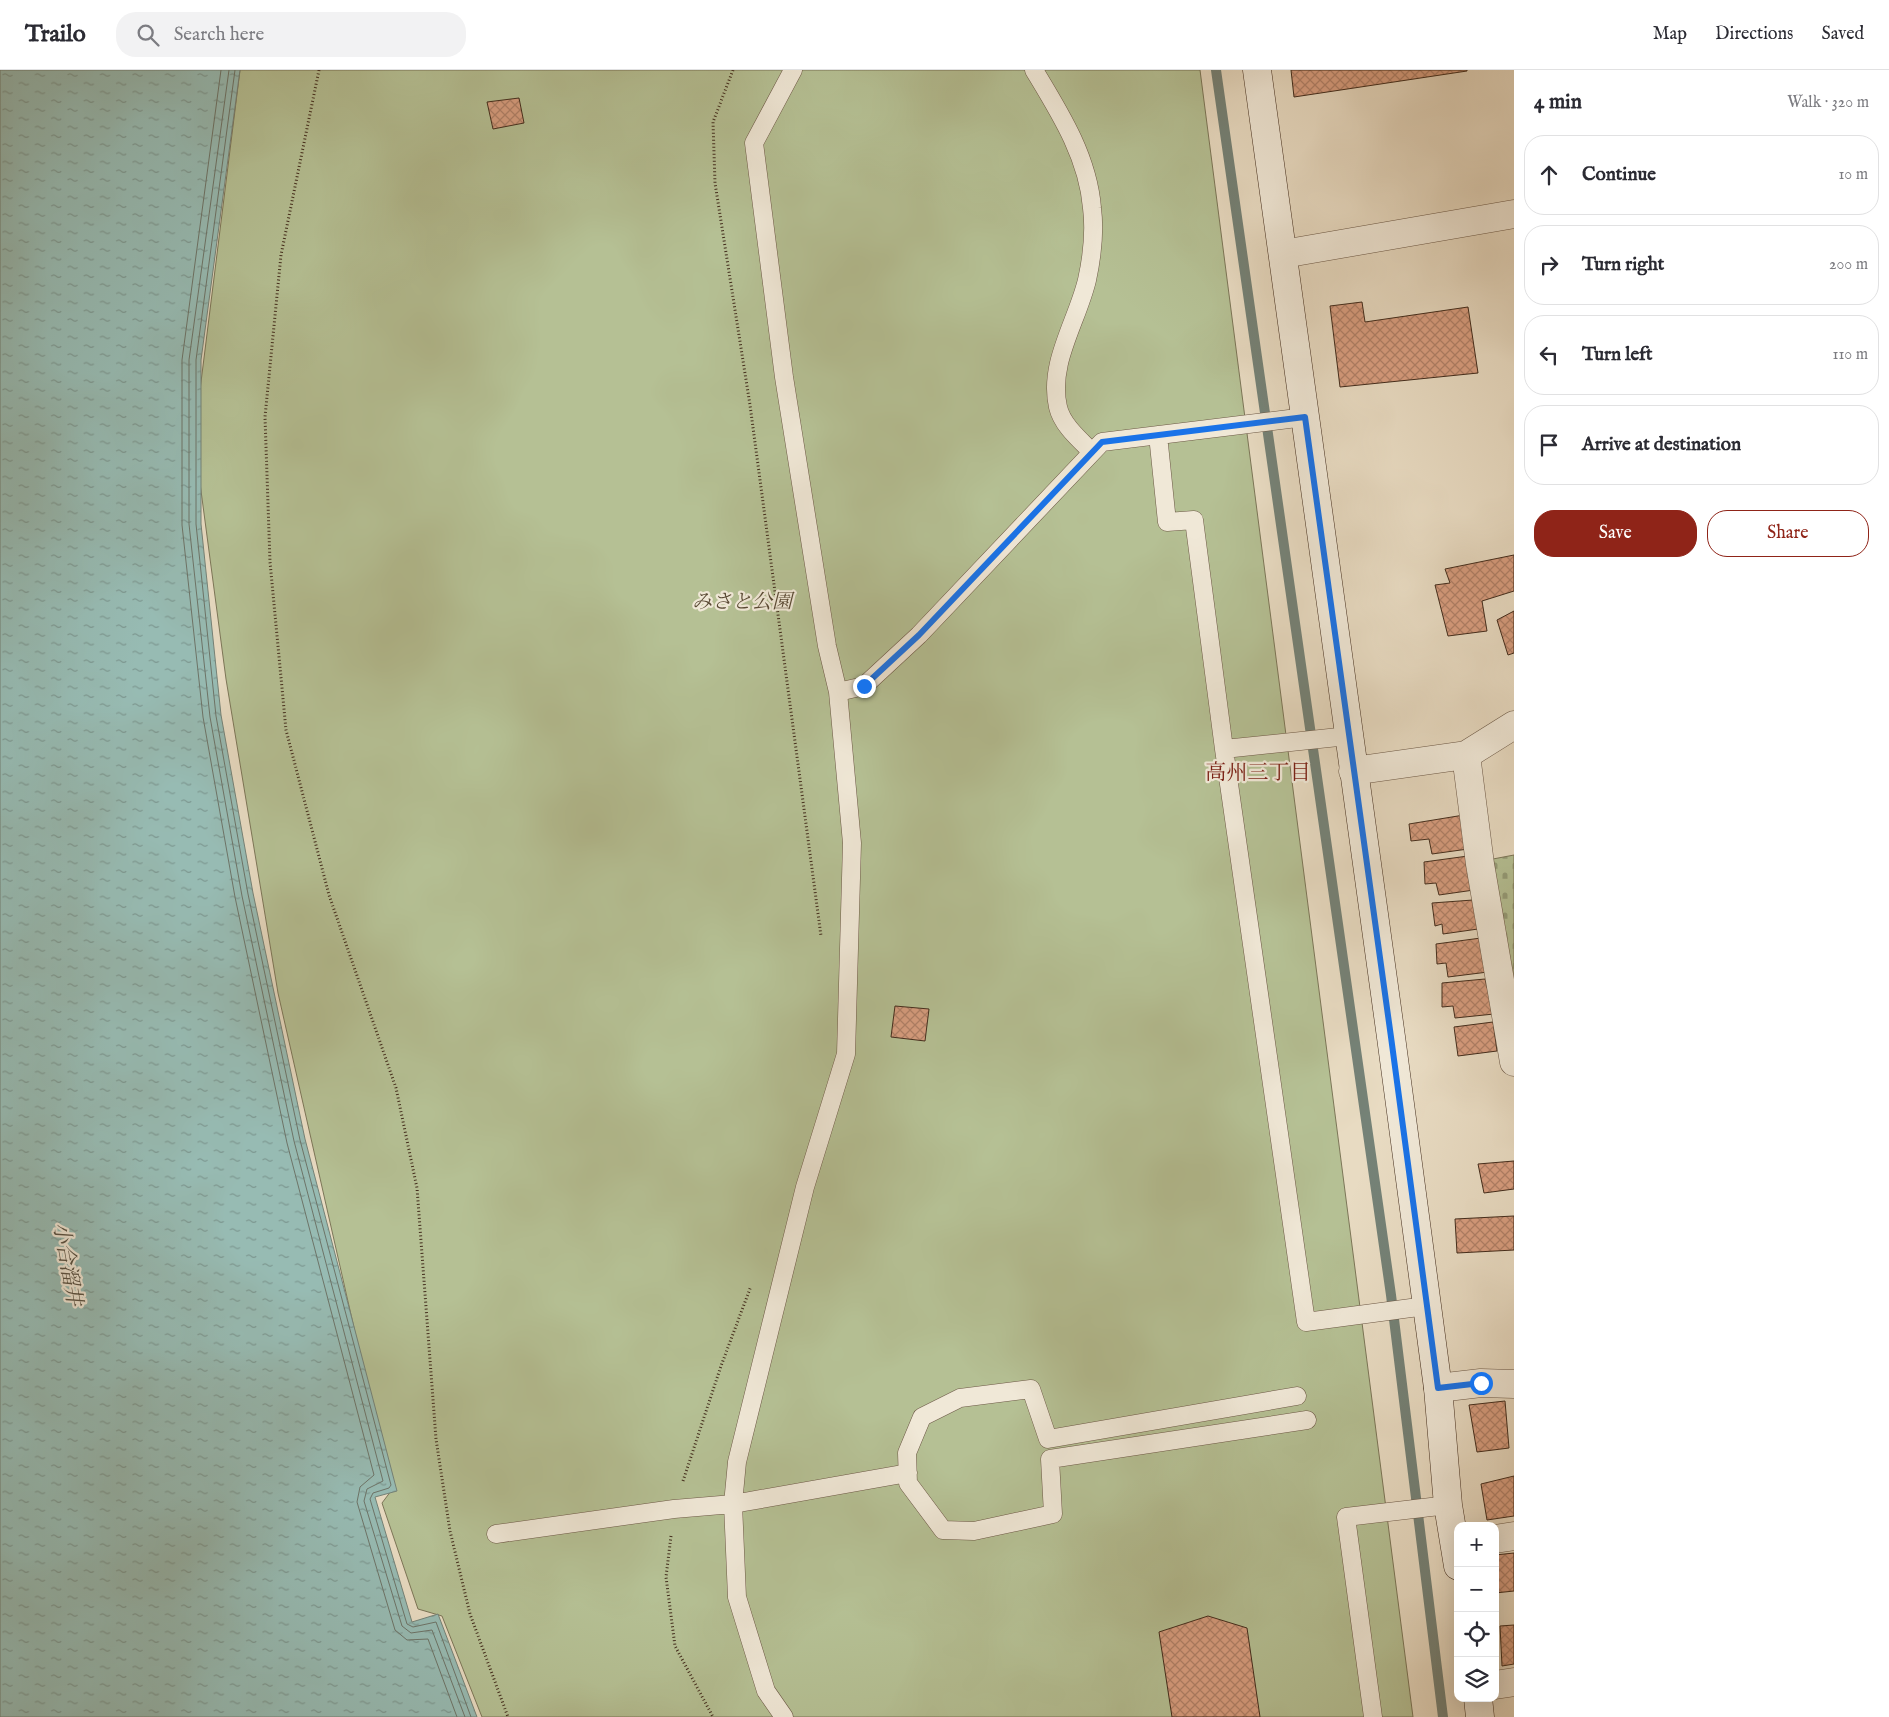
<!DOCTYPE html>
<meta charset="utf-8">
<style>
body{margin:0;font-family:"IM FELL English","Noto Serif JP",serif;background:#f2f2f3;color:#2b2b33}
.controls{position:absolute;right:15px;bottom:15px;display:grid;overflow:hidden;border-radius:10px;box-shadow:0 5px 20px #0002}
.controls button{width:45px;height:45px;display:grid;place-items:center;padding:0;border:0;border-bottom:1px solid #e1e1e2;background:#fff;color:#2b2b33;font:25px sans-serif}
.stop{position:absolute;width:15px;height:15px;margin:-11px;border:4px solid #1a73e8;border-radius:50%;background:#fff}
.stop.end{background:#1a73e8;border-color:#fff;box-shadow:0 1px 5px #0008}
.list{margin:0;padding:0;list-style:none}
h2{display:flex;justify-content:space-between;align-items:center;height:65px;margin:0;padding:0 20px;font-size:21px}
h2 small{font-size:16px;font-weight:400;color:#7c7c81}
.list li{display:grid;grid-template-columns:32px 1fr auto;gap:15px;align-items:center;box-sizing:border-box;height:80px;margin:0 10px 10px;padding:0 10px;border:1px solid #e1e1e2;border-radius:20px}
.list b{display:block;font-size:19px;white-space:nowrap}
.list em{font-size:16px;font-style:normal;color:#7c7c81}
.actions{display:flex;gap:10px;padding:15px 20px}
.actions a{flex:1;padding:11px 0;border:1px solid #8f2418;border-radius:20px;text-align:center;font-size:18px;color:#8f2418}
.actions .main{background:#8f2418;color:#fff}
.icon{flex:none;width:28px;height:28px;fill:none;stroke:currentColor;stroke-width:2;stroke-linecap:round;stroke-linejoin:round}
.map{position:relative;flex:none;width:1514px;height:1647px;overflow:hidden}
header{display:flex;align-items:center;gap:30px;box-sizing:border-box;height:70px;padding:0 25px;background:#fff;border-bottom:1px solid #e1e1e2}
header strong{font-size:24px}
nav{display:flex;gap:28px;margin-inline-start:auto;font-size:18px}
.search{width:350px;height:45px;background:#f2f2f3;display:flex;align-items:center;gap:12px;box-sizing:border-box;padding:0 18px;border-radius:20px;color:#7c7c81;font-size:19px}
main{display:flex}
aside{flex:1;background:#fff}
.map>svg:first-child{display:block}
.green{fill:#b5c094;stroke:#7c7658}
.cemetery{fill:url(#cemetery-stones);stroke:#7c7658}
.water{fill:url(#water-ripples);stroke:#758277}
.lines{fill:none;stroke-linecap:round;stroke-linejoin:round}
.shore{stroke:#6d7468;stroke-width:1}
.stream{stroke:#758277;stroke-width:10}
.building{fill:url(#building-cross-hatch);stroke:#432d1d}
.lane-casing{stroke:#6c5846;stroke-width:19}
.street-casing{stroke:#6c5846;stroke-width:29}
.secondary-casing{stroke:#432d1d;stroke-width:29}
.path{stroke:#432d1d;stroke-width:3;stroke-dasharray:1 2.5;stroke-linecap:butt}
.lane{stroke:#f0e8d7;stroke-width:18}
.street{stroke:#f0e8d7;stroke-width:28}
.secondary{stroke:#f0e8d7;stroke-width:28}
.route{stroke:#1a73e8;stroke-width:6}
.labels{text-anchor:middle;stroke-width:4.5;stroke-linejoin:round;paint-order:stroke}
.park-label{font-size:20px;font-style:italic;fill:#5a4a35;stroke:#f0e8d7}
.neighbourhood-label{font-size:21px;fill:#7a1f14;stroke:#f0e8d7}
.water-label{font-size:21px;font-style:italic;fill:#585042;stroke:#f0e8d7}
</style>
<header>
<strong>Trailo</strong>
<div class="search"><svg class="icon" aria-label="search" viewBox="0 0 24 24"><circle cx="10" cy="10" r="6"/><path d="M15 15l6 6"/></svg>Search here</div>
<nav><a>Map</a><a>Directions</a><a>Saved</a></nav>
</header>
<main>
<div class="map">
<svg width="1514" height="1647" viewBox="0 0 1514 1647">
<defs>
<pattern id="cemetery-stones" width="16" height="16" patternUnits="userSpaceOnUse" patternTransform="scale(1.25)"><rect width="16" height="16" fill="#b5c094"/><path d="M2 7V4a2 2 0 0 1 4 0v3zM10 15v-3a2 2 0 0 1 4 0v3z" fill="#959c78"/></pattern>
<pattern id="water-ripples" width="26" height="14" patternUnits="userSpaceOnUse" patternTransform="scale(1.25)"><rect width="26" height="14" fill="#97bbb3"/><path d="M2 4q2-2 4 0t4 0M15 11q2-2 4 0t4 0" fill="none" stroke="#7d9891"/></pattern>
<pattern id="building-cross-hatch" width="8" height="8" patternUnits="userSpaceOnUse" patternTransform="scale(1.25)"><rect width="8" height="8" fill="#d89e80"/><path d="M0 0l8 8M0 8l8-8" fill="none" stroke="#b18168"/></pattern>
</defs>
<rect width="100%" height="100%" fill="#e8dbc2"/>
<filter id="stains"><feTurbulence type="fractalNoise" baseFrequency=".004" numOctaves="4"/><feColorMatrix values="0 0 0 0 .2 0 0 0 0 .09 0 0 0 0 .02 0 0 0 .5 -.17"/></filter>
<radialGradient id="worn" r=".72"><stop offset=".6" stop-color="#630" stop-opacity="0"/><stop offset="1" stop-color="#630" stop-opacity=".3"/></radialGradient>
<path class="green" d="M240,0H1200L1413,1647H482L442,1546L418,1539L382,1433L391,1421L278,923L226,609L194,368Z"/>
<path class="cemetery" d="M1514,785V941L1493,789Z"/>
<path class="water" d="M0,0H240L201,290V454L221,645L253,823L305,1069L397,1421L375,1427L412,1552L438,1544L477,1647H0Z"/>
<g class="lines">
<path class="shore" d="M221,0L182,290V455L203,647L235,827L287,1073L374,1405L360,1417L357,1432L395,1560L407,1570L428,1569L457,1647
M229,0L189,290V454L210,647L242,826L294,1071L383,1411L367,1419L364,1431L402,1556L411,1563L432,1560L465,1647
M235,0L196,290V454L216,646L248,824L300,1070L391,1415L389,1418L373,1423L370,1429L407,1554L413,1557L436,1552L471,1647"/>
<path class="stream" d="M1216,0L1391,1225L1443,1647"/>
</g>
<path class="building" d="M1291,0H1467V1L1294,27Z
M519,28L524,53L493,59L487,32Z
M1362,232L1365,252L1468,237L1478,303L1340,317L1330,236Z
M1514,485V521L1482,531L1487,561L1448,566L1435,515L1450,513L1445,499Z
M1514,541V583L1508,585L1497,550Z
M1464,745L1468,779L1432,784L1429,769L1411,771L1409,754Z
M1468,786L1474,820L1439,825L1436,813L1425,814L1424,792Z
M1473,830L1478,859L1443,864L1442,854L1435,856L1432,833Z
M1481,868L1488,902L1448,907L1446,893L1437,894L1436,874Z
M1485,909L1494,944L1455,948L1453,936L1442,937V913Z
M895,936L929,939L925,971L891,967Z
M1493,952L1497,981L1458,986L1454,957Z
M1514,1091V1119L1484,1123L1478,1094Z
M1514,1146V1180L1457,1183L1455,1149Z
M1505,1331L1509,1378L1477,1382L1469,1335Z
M1514,1406V1446L1487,1450L1481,1414Z
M1514,1483V1521L1495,1523V1485Z
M1208,1546L1247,1558L1260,1647H1172L1159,1562Z
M1514,1555V1594L1502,1596L1500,1556Z"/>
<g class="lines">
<defs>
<path id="lane" d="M1034,0C1060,43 1088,87 1092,138C1095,162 1092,187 1087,210C1077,252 1048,293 1058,337C1062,355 1080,370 1092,382
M1158,365L1167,452L1194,450L1224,679L1306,1252L1426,1236
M838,622L864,616L919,565L1102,372L1305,347
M1224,679L1348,666
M1297,1326L1048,1369L1031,1319L960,1328L922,1347L907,1383L908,1413L943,1460L974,1461L1053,1444L1050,1389L1307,1350
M496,1464L674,1439L733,1434L908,1403
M784,1647L766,1621L737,1527L733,1434L737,1392L805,1117L846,984L852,773L838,622L827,576L784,307L754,73L793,0
M1373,1647L1346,1447L1448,1435"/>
<path id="street" d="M1283,184L1514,144
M1514,655L1466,685L1480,794L1514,992
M1353,701L1466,685
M1438,1318L1481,1313L1514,1314
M1495,1469L1514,1466
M1495,1615L1514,1612"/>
<path id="secondary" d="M1257,0L1391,967L1438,1318L1448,1435L1458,1496
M1478,1628L1480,1647"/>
</defs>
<use href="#lane" class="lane-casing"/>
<use href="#street" class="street-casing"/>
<use href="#secondary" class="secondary-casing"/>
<path class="path" d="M319,0L281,185L265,347L270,492L286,660L329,825L396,1018L417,1118L436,1369L450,1461L470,1544L508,1647
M733,0L713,52L715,113L750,335L821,866
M683,1411L721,1296L751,1216
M671,1466L666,1507L675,1576L713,1647"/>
<use href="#lane" class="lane"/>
<use href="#street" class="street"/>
<use href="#secondary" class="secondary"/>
</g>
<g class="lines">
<path class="route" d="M864,616L919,565L1102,372L1305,347L1391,967L1438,1318L1481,1313"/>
</g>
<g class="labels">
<g class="park-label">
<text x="742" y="538">みさと公園</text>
</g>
<g class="neighbourhood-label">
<text x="1258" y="709">高州三丁目</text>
</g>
<g class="water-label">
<text transform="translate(68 1194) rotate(80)" y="7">小合溜井</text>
</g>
</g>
<rect width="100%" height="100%" filter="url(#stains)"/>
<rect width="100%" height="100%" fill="url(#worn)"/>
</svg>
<div class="controls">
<button>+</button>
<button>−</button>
<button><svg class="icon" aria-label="locate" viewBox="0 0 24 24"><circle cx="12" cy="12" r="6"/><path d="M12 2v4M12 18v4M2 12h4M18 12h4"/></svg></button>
<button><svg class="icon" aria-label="layers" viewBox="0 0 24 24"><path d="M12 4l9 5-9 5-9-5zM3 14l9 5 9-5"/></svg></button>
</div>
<div class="stop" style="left:1481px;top:1313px"></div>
<div class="stop end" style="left:864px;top:616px"></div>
</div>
<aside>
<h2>4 min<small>Walk · 320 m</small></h2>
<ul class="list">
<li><svg class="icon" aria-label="ahead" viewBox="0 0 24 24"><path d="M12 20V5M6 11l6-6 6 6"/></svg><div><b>Continue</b></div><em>10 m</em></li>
<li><svg class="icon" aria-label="right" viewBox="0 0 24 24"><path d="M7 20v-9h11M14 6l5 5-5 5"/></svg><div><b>Turn right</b></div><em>200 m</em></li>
<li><svg class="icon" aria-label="left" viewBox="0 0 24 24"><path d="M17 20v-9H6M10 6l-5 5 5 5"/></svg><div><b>Turn left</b></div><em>110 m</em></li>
<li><svg class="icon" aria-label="arrive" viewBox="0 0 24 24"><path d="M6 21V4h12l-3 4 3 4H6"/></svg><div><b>Arrive at destination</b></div></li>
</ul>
<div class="actions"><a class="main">Save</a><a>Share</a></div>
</aside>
</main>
